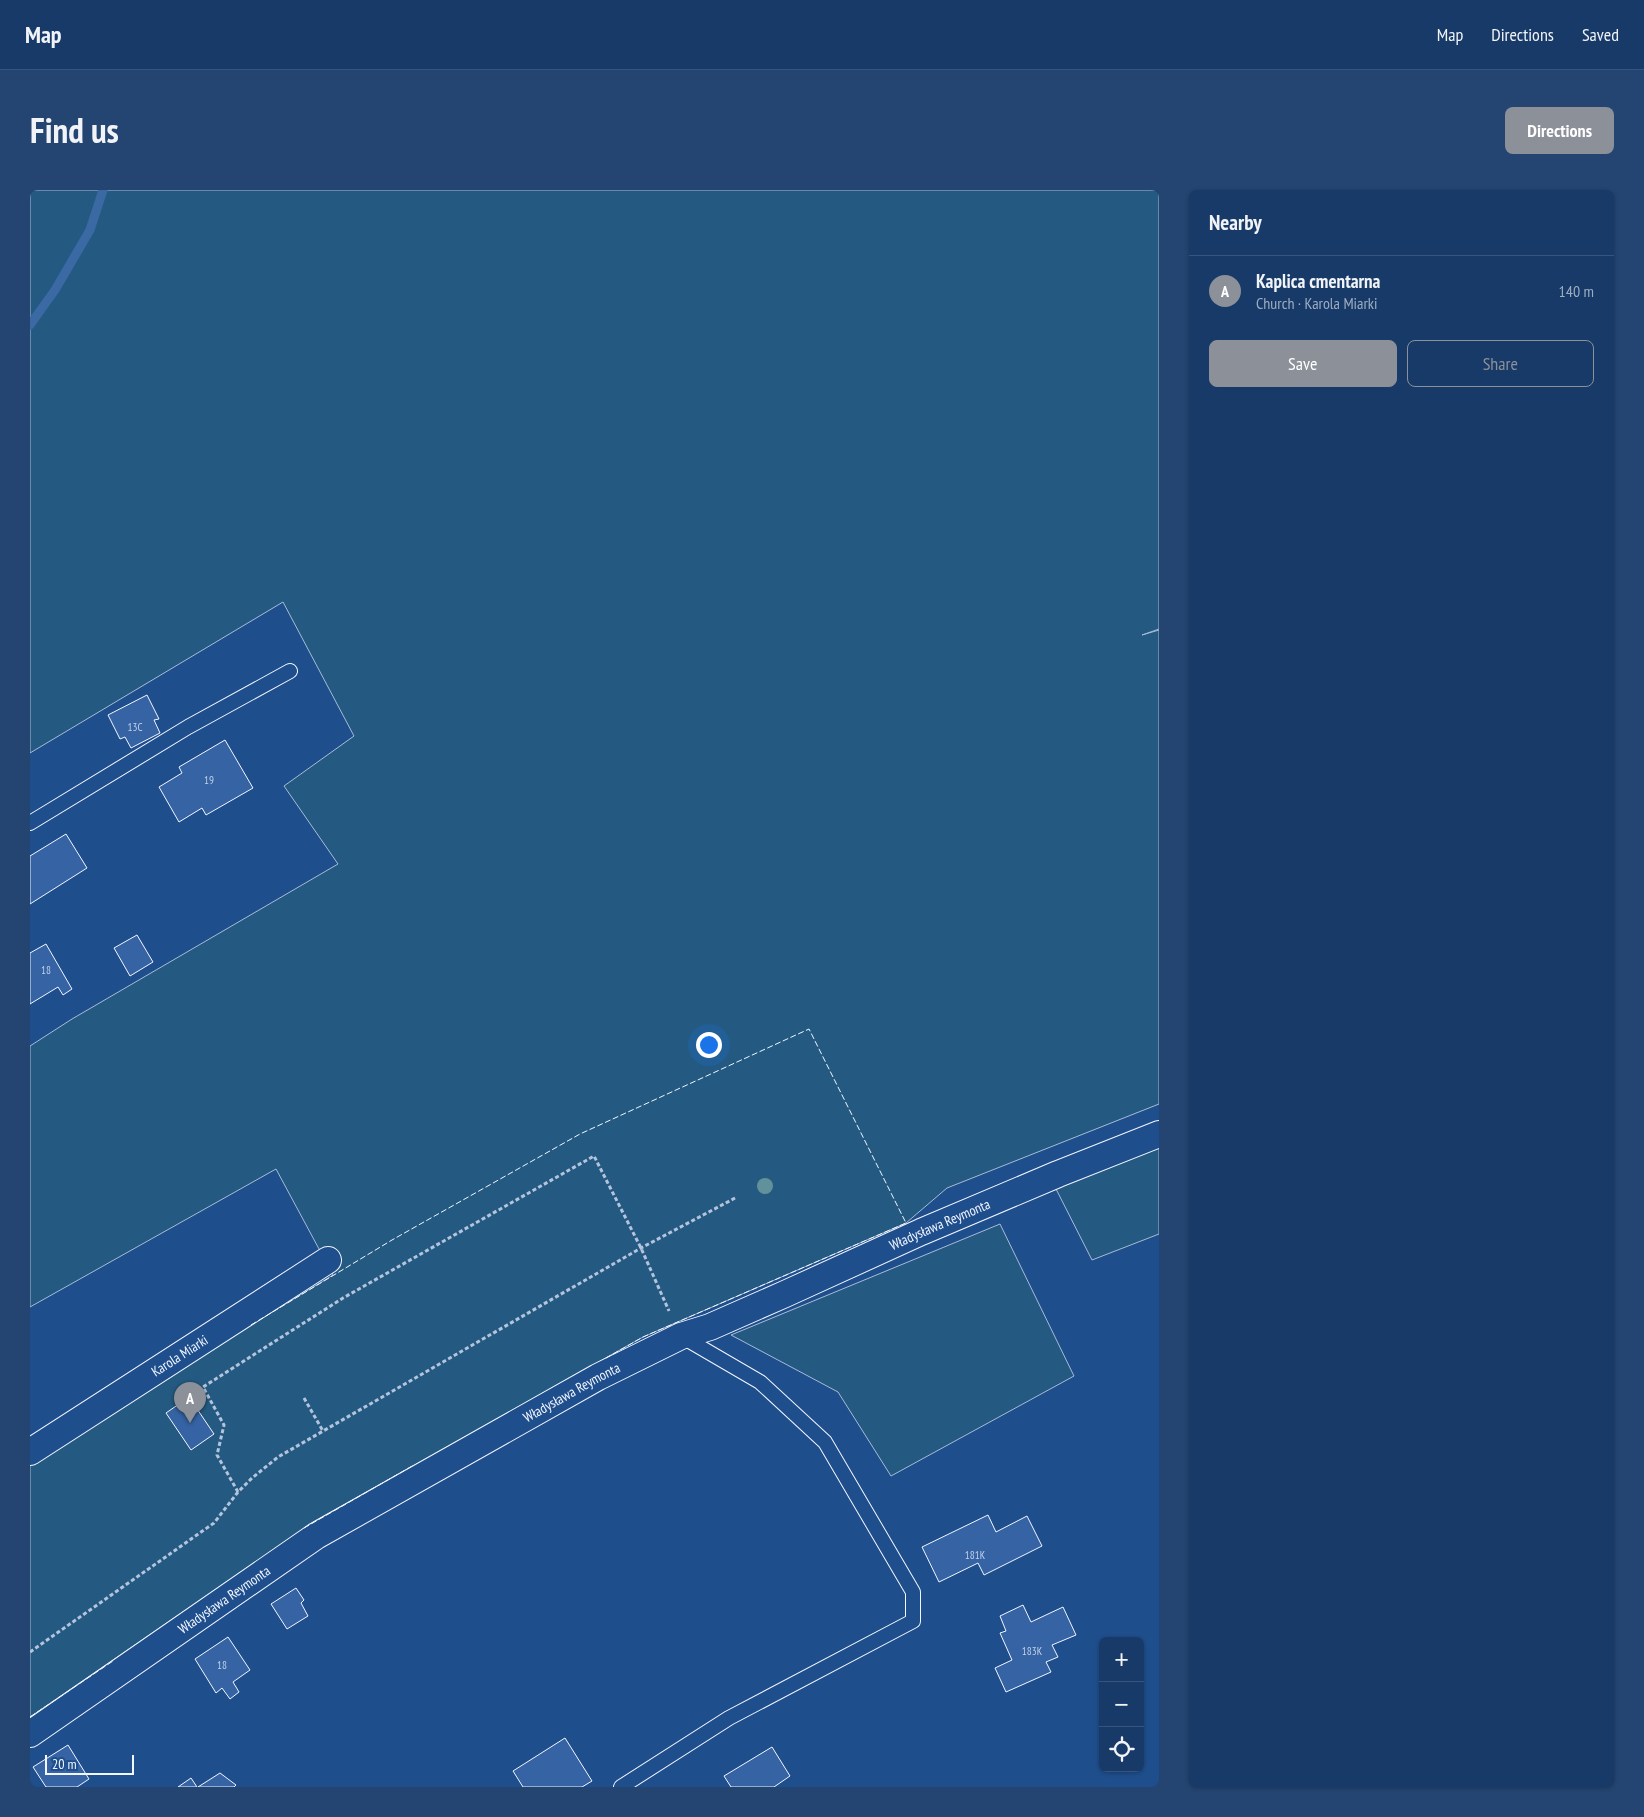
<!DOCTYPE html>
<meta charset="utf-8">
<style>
body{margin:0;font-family:"PT Sans Narrow",sans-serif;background:#244571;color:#f1f3f6}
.controls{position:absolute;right:15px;bottom:15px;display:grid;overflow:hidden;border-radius:8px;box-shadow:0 1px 4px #0004}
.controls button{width:45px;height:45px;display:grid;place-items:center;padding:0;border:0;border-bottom:1px solid #36547d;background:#173a69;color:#f1f3f6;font:25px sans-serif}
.scale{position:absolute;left:15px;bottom:12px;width:89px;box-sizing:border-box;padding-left:5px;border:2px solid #f2f6ff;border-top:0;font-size:14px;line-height:18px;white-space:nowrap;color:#f2f6ff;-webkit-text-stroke:4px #1f4e8c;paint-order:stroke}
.you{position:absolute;left:678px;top:854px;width:18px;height:18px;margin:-12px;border:4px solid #fff;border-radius:50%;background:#1a73e8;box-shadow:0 0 0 8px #1a73e833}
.badge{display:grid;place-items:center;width:32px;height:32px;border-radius:50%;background:#8c9099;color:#fff;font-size:16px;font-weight:700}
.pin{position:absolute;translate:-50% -41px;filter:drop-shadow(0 1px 2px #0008)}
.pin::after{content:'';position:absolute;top:26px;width:18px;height:15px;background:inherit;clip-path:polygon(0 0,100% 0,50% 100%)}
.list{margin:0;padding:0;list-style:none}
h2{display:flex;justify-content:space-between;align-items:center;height:65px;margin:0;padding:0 20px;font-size:21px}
h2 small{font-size:16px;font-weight:400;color:#9eadc0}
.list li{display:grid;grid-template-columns:32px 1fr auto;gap:15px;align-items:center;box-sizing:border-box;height:70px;padding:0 20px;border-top:1px solid #36547d}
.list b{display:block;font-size:19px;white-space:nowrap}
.list p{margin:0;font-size:16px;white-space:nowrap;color:#9eadc0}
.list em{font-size:16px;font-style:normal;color:#9eadc0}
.actions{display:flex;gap:10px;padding:15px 20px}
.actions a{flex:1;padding:11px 0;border:1px solid #8c9099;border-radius:8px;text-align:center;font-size:18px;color:#8c9099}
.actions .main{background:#8c9099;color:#fff}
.icon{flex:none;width:28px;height:28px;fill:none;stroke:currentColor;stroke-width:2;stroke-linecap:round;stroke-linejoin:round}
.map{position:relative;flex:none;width:1129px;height:1597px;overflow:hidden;border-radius:8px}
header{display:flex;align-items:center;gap:30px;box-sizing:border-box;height:70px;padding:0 25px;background:#173a69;border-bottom:1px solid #36547d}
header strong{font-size:24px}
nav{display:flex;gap:28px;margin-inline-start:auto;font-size:18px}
.intro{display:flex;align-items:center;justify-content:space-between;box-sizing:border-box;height:120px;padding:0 30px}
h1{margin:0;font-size:35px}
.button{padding:12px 22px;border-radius:8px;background:#8c9099;color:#fff;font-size:18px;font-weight:700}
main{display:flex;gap:30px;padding:0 30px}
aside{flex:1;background:#173a69;border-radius:8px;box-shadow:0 1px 4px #0004}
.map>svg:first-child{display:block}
.green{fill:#245a82;stroke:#a8bbd7}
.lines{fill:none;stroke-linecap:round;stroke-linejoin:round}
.stream{stroke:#3b69a3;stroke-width:9}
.building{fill:#3563a3;stroke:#f2f6ff}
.service-casing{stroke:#f2f6ff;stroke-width:16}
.minor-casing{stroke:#f2f6ff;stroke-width:28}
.path{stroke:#b3c4dc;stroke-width:3;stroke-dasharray:4 2.5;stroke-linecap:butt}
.service{stroke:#1f4e8c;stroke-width:14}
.minor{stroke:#1f4e8c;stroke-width:26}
.fence{stroke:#f2f6ff;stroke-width:1;stroke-dasharray:6 2.5;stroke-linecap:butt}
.tree{fill:#61919a}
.labels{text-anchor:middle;stroke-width:4;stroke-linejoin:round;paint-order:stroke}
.number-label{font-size:11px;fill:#c3d1e8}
.street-label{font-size:14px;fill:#f2f6ff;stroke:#1f4e8c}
</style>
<header>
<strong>Map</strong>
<nav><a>Map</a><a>Directions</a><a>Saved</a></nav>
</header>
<div class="intro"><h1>Find us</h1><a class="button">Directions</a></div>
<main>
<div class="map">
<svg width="1129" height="1597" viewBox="0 0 1129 1597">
<rect width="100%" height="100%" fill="#1f4e8c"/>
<path class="green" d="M0,0H1129V439L1112,445L1129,440V914L917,998L876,1033L613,1147L285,1331L0,1527V1274L155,1175L303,1085L246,979L0,1117V856L42,829L308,674L254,596L324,546L253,412L0,563Z
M1129,953V1044L1062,1070L1025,997Z
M970,1034L1044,1186L861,1286L808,1202L701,1145Z"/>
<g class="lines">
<path class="stream" d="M0,135L25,100L60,40L73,0"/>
</g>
<path class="building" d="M117,505L129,529L124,530L130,543L101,558L95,547L90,549L78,525Z
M195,550L223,598L176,625L172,618L149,632L129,597L152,583L149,577Z
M36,644L57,678L0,714V666Z
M107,745L123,772L100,786L84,758Z
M16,754L42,799L33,805L28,797L0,814V763Z
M159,1207L184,1244L161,1260L136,1223Z
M958,1325L966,1342L997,1326L1012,1356L954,1385L948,1373L909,1392L892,1357Z
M266,1398L274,1410L271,1413L278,1426L257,1439L241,1414Z
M993,1415L1001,1432L1033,1417L1046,1445L1022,1455L1028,1467L1016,1472L1021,1482L976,1502L965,1478L982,1470L970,1443L976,1441L970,1426Z
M198,1447L220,1480L203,1492L209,1502L200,1509L192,1498L186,1503L165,1469Z
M535,1548L562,1591L552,1597H493L483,1581Z
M38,1555L59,1589L47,1597H16L3,1577Z
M742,1557L760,1586L744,1597H701L694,1586Z
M190,1583L206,1595L204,1597H168Z
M161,1588L167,1597H148Z"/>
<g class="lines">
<defs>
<path id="service" d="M0,633L158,537L260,481
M591,1597L699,1528L883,1431V1402L795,1252L730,1192L651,1146"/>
<g id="minor">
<path id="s1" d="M0,1262L298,1070"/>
<path id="s2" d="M0,1544L286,1346L568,1187L651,1146L680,1137L755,1104L891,1042L1028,984L1129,944"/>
</g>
</defs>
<use href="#service" class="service-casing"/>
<use href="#minor" class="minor-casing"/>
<path class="path" d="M274,1208L293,1241
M208,1302L187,1265L194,1235L173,1197L313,1108L564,966L611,1058L639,1121
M0,1462L184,1333L208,1302L222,1288L248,1267L611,1058L707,1007"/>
<use href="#service" class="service"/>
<use href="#minor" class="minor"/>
<path class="fence" d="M221,1135L362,1050L550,944L779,839L876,1033L613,1147L576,1168
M274,1338L384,1275
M0,1527L83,1471"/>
</g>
<circle class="tree" cx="735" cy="996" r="8"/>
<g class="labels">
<g class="number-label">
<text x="105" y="541">13C</text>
<text x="179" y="594">19</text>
<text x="16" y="784">18</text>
<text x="945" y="1369">181K</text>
<text x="1002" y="1465">183K</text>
<text x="192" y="1479">18</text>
</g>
<g class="street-label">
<text dy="5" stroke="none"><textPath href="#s2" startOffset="1046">Władysława Reymonta</textPath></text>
<text dy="5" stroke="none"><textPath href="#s1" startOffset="178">Karola Miarki</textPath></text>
<text dy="5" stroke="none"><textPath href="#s2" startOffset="641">Władysława Reymonta</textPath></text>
<text dy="5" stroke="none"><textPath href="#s2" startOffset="236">Władysława Reymonta</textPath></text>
</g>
</g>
</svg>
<div class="controls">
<button>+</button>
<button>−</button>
<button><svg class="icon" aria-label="locate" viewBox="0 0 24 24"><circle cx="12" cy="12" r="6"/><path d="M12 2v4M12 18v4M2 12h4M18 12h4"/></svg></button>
</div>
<div class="scale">20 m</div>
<div class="you"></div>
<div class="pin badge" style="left:160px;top:1233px">A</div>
</div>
<aside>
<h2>Nearby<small></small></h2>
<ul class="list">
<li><span class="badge">A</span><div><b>Kaplica cmentarna</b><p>Church · Karola Miarki</p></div><em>140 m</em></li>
</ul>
<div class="actions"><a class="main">Save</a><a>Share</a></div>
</aside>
</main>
